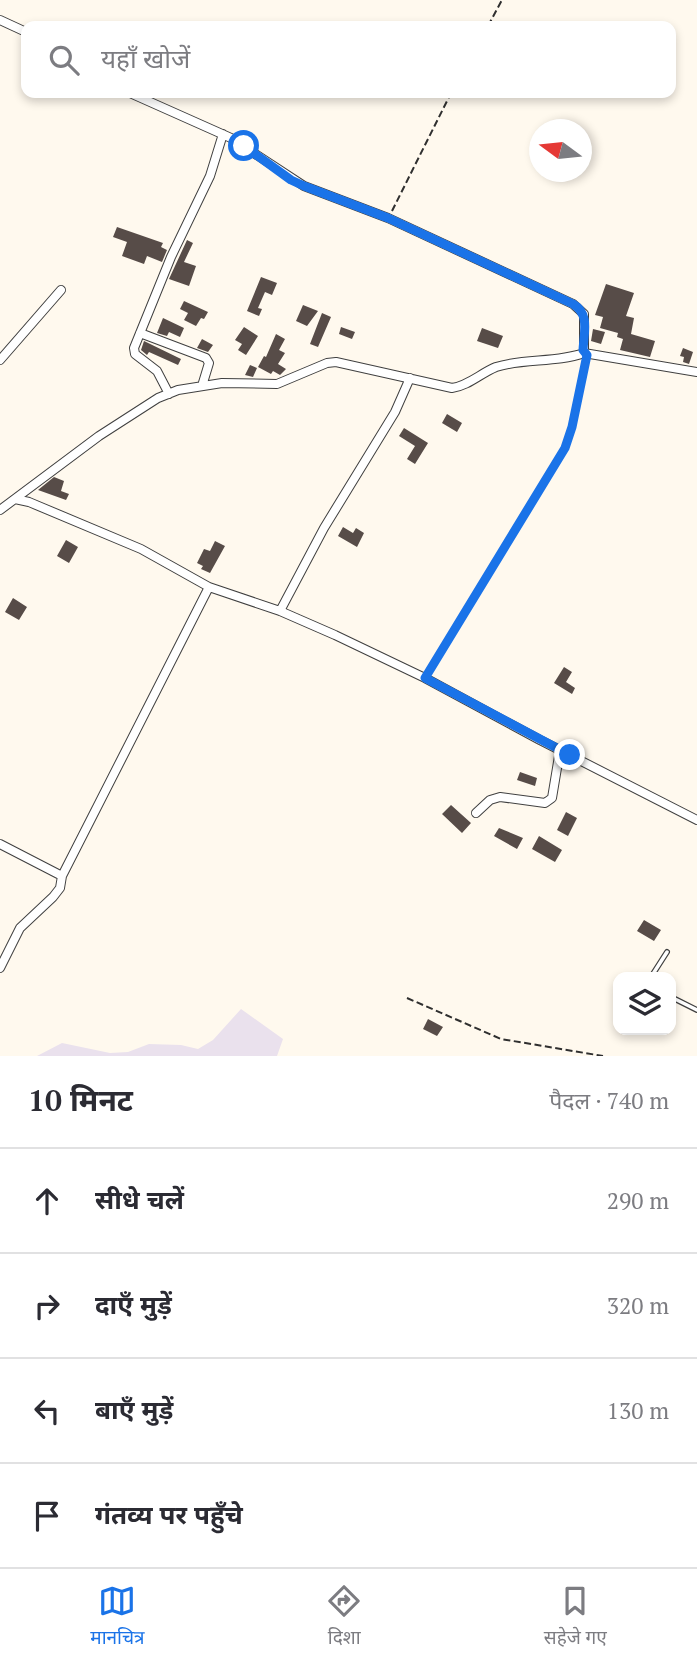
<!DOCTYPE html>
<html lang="hi">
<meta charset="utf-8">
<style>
body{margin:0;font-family:"PT Serif","Noto Sans Devanagari",serif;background:#f7f7f7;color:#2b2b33}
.controls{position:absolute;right:21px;bottom:21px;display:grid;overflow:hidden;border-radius:14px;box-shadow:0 4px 10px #0003}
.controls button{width:63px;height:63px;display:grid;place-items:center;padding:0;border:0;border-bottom:2px solid #e1e1e2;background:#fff;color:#2b2b33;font:35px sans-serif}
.compass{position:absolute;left:529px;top:119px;width:63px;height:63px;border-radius:50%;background:#fff;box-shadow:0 4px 10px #0003;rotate:285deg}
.stop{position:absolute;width:21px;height:21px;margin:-16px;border:5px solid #1a73e8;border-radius:50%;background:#fff}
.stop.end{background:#1a73e8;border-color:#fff;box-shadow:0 2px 7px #0008}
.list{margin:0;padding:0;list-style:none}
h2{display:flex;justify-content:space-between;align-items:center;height:91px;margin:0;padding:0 28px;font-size:30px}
h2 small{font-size:23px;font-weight:400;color:#7c7c81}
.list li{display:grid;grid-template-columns:46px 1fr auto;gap:21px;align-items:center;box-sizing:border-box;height:105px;padding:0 28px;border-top:2px solid #e1e1e2}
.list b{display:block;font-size:26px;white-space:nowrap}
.list em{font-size:23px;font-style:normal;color:#7c7c81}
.icon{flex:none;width:38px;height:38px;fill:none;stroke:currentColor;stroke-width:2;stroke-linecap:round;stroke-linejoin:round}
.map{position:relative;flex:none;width:697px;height:1056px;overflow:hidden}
.search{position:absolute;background:#fff;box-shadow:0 4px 10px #0003;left:21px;right:21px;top:21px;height:77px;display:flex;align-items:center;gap:18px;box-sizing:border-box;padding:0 24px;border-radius:14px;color:#7c7c81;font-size:26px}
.sheet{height:511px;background:#fff}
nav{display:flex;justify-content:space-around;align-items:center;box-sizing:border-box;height:98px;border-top:2px solid #e1e1e2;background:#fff;font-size:19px;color:#7c7c81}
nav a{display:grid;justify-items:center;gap:4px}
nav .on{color:#1a73e8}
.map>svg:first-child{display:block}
.industrial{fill:#eae1ed}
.building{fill:#574c48}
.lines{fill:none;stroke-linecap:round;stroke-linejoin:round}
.lane-casing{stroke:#404040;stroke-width:6}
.street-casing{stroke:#404040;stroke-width:10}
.path{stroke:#2f2f2f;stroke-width:2;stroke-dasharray:7 3.5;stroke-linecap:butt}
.lane{stroke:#fff;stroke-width:3.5}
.street{stroke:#fff;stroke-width:8}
.route{stroke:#1a73e8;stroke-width:9}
</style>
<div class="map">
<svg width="697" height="1056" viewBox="0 0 697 1056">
<rect width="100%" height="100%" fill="#fff9ee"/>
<path class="industrial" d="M241,1009L283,1039L277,1056H37L62,1043L110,1053L128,1052L149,1044L181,1045L198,1049L213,1040Z"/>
<path class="building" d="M117,227L163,243L161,247L167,250L162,262L147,256L144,264L122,256L127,242L113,237Z
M187,240L193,243L184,262L196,266L189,286L169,279Z
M261,277L277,283L272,295L265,292L258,308L262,309L259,316L247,311Z
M606,284L634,293L626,316L634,318L631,334L655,341L650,357L620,350L623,339L617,337L618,333L600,328L603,317L595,315Z
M184,301L208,312L204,319L201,318L196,326L184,320L188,313L180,309Z
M303,305L318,311L307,326L296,321Z
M322,313L331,317L318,347L310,344Z
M163,318L184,328L180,337L169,332L167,336L157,333Z
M244,327L258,336L246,355L238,350L242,344L235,340Z
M341,327L355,332L352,339L339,334Z
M482,328L503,336L498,348L477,341Z
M593,329L605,332L601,344L591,341Z
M276,334L285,339L279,350L285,353L278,364L286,369L280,375L273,371L271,374L258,367L264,356L266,357Z
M202,339L213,345L208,352L197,348Z
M144,341L181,359L178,365L149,352L147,355L141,350Z
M683,348L693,352L689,364L683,362L684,357L680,356Z
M250,365L257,368L253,377L245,375Z
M447,414L462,423L457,432L442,423Z
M404,428L428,443L415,464L407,459L415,446L399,436Z
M54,477L64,481L61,491L69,494L66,500L38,490Z
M343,527L353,533L356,528L364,533L357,547L338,536Z
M66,540L78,547L69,563L57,556Z
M215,541L225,546L210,573L201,569L203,566L197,563L204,549L210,551Z
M13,598L27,607L19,620L5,612Z
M564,667L572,672L566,682L575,688L572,694L554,683Z
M520,772L537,778L535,786L517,780Z
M451,805L471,823L462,833L442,814Z
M566,812L577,818L568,836L557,830Z
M499,828L523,838L517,849L494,836Z
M539,836L562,850L555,862L532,849Z
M644,920L661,930L654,941L637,931Z
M428,1019L443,1027L437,1036L423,1029Z"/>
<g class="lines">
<defs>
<path id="lane" d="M651,977L667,952
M671,997L697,1010"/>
<path id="street" d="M0,20L26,32
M130,93L231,138L304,186L388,218L573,304L584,314V353L697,372
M140,333L206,358L209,363L202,386
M0,360L61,290
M169,394L157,371L135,354L134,348L171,257L210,176L223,134
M15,499L29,502L141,549L209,587L280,611L335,635L425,678L540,740L697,820
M0,510L99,436L158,398L178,390L222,383L277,384L327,363L336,362L452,388C468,386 481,373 496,367C524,358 556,363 584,353
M280,611L324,528L395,412L410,378
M476,813L490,800L500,797L545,803L552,798L560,750
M0,844L62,876
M0,968L20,928L53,897L60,888L62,876L209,587"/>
</defs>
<use href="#lane" class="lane-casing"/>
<use href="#street" class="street-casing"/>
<path class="path" d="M488,26L502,0
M392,211L451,93
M429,671L564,448L572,427L586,361
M407,998L501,1039L603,1056"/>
<use href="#lane" class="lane"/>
<use href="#street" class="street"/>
</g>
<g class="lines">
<path class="route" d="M244,146L291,180L304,186L388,218L573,304C590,314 584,332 583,350L587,355L572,427L565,448L425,678L570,755"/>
</g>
</svg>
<div class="controls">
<button><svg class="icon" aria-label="layers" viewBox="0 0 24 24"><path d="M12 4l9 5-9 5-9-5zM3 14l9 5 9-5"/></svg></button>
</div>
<svg class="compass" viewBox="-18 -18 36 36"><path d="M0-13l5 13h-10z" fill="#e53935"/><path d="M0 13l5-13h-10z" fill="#7c7c81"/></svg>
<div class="stop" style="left:244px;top:146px"></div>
<div class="stop end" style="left:570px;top:755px"></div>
<div class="search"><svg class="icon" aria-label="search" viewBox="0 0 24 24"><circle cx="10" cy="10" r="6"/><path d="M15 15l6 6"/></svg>यहाँ खोजें</div>
</div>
<section class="sheet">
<h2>10 मिनट<small>पैदल · 740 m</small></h2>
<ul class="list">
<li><svg class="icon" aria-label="ahead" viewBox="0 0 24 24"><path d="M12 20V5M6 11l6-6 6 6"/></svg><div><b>सीधे चलें</b></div><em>290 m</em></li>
<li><svg class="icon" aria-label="right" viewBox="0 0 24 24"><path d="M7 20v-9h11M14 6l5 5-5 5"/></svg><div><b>दाएँ मुड़ें</b></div><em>320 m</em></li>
<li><svg class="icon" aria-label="left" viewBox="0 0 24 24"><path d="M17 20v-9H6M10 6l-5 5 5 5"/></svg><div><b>बाएँ मुड़ें</b></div><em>130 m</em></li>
<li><svg class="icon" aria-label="arrive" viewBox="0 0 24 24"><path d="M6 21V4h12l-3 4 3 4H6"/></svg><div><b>गंतव्य पर पहुँचे</b></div></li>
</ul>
</section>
<nav>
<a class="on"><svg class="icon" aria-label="map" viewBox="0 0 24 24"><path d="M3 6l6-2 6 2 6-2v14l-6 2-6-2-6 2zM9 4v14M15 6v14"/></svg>मानचित्र</a>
<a><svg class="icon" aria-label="directions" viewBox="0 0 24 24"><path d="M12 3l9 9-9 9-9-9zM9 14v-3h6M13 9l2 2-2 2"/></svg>दिशा</a>
<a><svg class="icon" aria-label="saved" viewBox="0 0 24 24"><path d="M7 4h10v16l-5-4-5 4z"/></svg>सहेजे गए</a>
</nav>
